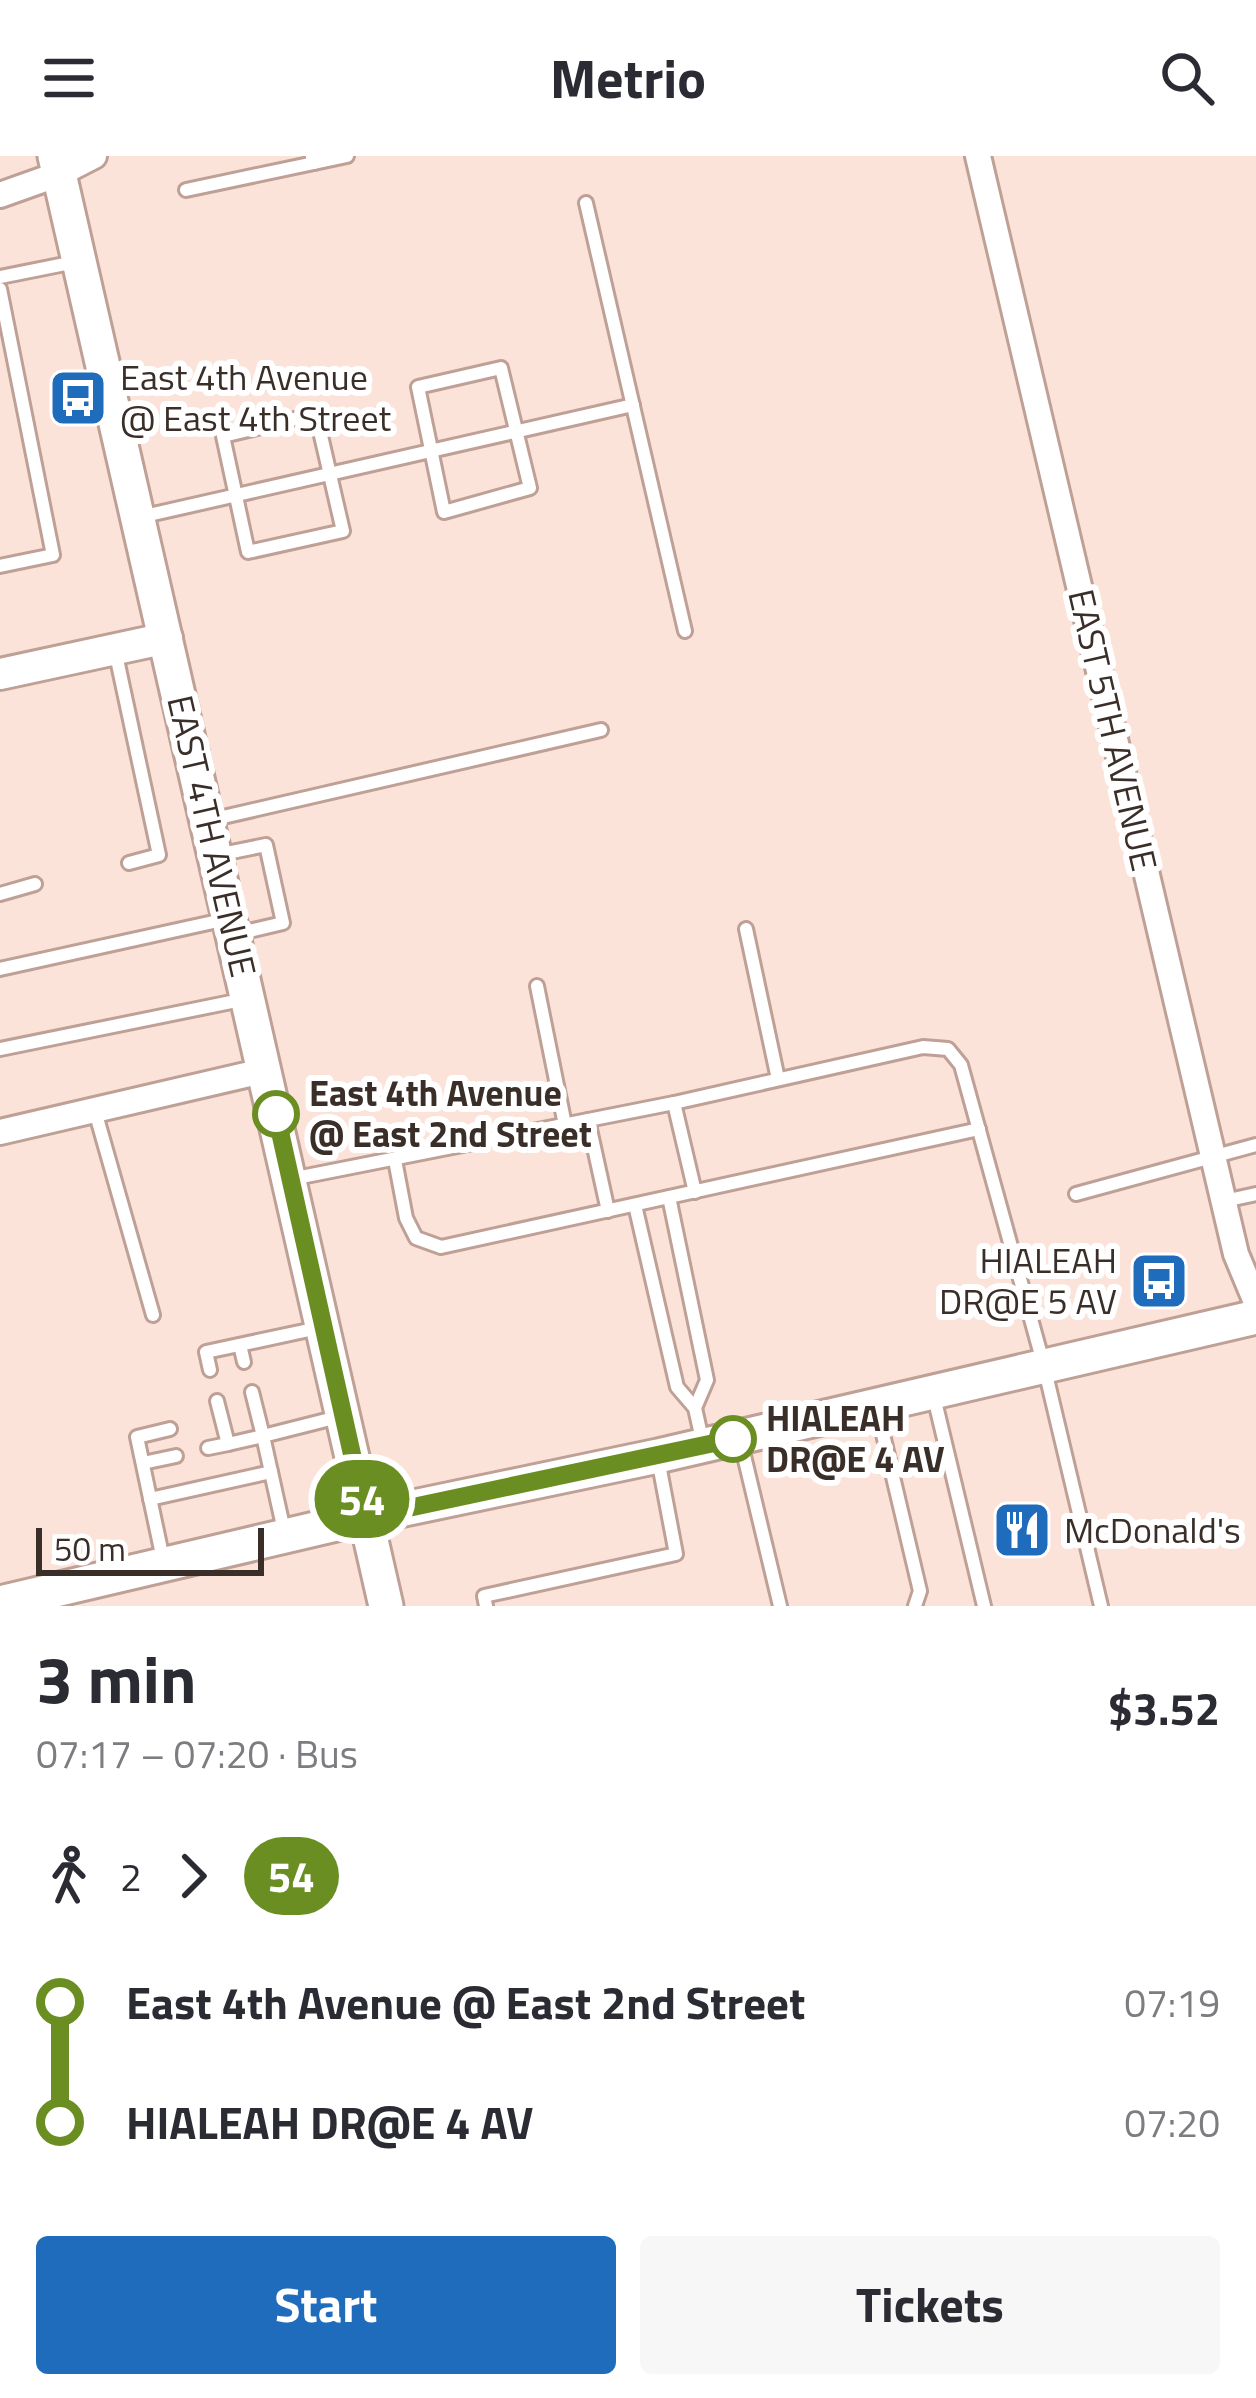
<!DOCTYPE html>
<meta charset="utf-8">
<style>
body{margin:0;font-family:"Titillium Web",sans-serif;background:#f7f7f7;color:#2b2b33;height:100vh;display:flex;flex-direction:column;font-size:45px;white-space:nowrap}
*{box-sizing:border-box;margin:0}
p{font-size:39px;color:#7c7c81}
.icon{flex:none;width:66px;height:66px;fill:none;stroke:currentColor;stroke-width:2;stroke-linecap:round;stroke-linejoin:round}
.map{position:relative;height:1450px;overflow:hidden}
.side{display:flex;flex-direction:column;background:#fff;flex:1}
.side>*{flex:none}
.badge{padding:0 24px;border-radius:39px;font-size:42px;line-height:78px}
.scale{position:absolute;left:36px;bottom:30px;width:228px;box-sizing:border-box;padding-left:12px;border:6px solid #3a2e29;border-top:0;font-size:33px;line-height:42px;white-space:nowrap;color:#3a2e29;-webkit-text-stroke:9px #fff;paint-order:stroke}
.map>.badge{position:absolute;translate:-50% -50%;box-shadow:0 0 0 6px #fff}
.legs{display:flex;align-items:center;gap:18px;height:132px;padding:0 36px;font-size:39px}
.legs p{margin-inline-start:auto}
.head{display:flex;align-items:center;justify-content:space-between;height:204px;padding:0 36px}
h1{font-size:66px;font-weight:700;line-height:90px}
.action{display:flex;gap:24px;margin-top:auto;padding:24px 36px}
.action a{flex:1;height:138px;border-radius:12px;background:#206cbc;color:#fff;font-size:48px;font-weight:700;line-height:138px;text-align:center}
.action a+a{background:#f7f7f7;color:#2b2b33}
ul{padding:0 36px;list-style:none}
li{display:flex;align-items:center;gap:42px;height:120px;font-size:45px}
li i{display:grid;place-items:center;width:18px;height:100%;margin:0 15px;background:currentColor}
li i::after{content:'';width:30px;height:30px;margin:-15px;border:9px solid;border-radius:50%;background:#fff}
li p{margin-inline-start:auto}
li:first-child i{background:linear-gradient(#0000 50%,currentColor 0)}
li:last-child i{background:linear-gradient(currentColor 50%,#0000 0)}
header{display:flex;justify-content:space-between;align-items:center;height:156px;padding:0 36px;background:#fff;font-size:54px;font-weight:700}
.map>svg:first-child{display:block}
</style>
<header><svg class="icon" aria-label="menu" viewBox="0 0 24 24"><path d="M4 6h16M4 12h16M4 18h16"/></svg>Metrio<svg class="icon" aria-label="search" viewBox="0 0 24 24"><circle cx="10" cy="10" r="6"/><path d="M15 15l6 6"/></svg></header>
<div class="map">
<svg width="1256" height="1450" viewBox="0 0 1256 1450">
<rect width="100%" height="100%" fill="#fce3d9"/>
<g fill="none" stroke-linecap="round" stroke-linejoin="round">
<g stroke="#bfa096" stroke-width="18">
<g id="service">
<path d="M312 1 314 7 347 0"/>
<path d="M186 34 314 7"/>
<path d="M586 47 685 475"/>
<path d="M0 121 75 106"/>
<path d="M0 133 53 399 0 410"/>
<path d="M501 212 530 332 444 356 418 231Z"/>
<path d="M316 258 343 375 248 396 223 280Z"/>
<path d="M140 361 633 249"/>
<path d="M115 494 159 699 129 707"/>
<path d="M210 664 601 574"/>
<path d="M217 699 266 689 283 767 236 778"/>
<path d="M0 738 35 728"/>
<path d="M746 773 778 923"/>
<path d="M0 813 227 763"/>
<path d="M537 830 565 969"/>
<path d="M0 893 246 843"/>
<path d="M674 947 695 1036"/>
<path d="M95 955 153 1159"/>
<path d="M588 964 608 1055"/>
<path d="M395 1004 406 1062 416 1082 441 1091 979 973"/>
<path d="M291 1023 674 947 923 891 948 893 961 909 1044 1210 1101 1450"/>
<path d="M1076 1038 1256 989"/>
<path d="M669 1041 707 1224 695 1252"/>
<path d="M1224 1045 1256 1038"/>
<path d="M635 1049 677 1231 695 1252 703 1288"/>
<path d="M240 1189 244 1206"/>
<path d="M210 1214 206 1196 323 1171"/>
<path d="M933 1237 984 1450"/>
<path d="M877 1253 920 1435 915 1450"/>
<path d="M740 1283 780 1450"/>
<path d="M228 1288 263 1280 252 1236"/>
<path d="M208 1292 228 1288 217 1245"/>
<path d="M143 1307 176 1300"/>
<path d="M150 1343 271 1316"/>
<path d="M285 1379 263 1280 342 1260"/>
<path d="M164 1408 137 1281 170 1273"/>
<path d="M486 1450 484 1440 676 1398 658 1303"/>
</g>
</g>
<g stroke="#bfa096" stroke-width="30">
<g id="minor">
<path d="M978 0 1236 1098 1256 1146"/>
<path d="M0 39 59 18 94 0"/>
<path d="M0 976 267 914"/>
</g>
</g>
<g stroke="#bfa096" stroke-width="36">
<path id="tertiary" d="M0 518 167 482"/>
</g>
<g stroke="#bfa096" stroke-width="39">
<g id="secondary">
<path d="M55 0 386 1450"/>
<path d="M0 1447 366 1361 658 1300 1256 1161"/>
</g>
</g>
<use href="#service" stroke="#fff" stroke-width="12"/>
<use href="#minor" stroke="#fff" stroke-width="24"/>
<use href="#tertiary" stroke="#fff" stroke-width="30"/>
<use href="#secondary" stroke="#fff" stroke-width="33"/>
</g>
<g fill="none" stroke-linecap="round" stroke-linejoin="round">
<g stroke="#fff" stroke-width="27">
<path id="line-1" d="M276 958 366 1361 733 1283"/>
</g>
<use href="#line-1" stroke="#6b8e23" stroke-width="18"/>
</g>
<defs>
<g id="bus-square" transform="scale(3)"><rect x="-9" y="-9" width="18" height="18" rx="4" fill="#206cbc" stroke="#fff"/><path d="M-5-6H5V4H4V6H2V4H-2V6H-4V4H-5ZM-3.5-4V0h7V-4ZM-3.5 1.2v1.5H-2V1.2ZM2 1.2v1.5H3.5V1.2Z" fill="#fff"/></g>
<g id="restaurant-square" transform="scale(3)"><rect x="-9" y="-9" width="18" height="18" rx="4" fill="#206cbc" stroke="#fff"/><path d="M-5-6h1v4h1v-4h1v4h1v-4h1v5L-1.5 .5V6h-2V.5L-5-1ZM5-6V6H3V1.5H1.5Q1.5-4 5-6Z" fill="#fff"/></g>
</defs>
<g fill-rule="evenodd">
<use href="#bus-square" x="78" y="242"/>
<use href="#bus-square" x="1159" y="1125"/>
<use href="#restaurant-square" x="1022" y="1374"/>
</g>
<g fill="#fff" stroke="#6b8e23" stroke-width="6">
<circle cx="276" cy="958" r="21"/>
<circle cx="733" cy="1283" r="21"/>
</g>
<g text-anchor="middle" stroke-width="12" stroke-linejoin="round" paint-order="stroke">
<g font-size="36" fill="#3a2e29" stroke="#fff" text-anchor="start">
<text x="120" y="234">East 4th Avenue<tspan x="120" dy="41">@ East 4th Street</tspan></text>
<text x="1117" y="1117" text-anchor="end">HIALEAH<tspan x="1117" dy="41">DR@E 5 AV</tspan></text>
<text x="1064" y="1387">McDonald's</text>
</g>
<g font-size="36" fill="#3a2e29" stroke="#fff">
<text transform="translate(1113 574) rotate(77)" y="13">EAST 5TH AVENUE</text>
<text transform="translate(212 680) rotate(77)" y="13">EAST 4TH AVENUE</text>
</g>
<g font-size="36" font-weight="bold" fill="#3a2e29" stroke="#fff" text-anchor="start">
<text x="309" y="950">East 4th Avenue<tspan x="309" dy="41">@ East 2nd Street</tspan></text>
<text x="766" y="1275">HIALEAH<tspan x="766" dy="41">DR@E 4 AV</tspan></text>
</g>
</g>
</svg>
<div class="scale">50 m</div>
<b class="badge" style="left:362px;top:1343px;background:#6b8e23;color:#fff">54</b>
</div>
<section class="side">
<div class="head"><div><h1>3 min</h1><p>07:17 – 07:20 · Bus</p></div><b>$3.52</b></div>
<div class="legs"><svg class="icon" aria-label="walk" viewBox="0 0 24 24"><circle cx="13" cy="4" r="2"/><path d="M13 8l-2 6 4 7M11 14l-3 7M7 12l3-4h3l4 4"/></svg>2<svg class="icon" aria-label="forward" viewBox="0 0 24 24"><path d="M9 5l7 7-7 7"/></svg><b class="badge" style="background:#6b8e23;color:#fff">54</b></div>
<ul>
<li><i style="color:#6b8e23"></i><b>East 4th Avenue @ East 2nd Street</b><p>07:19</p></li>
<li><i style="color:#6b8e23"></i><b>HIALEAH DR@E 4 AV</b><p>07:20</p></li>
</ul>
<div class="action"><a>Start</a><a>Tickets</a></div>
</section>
